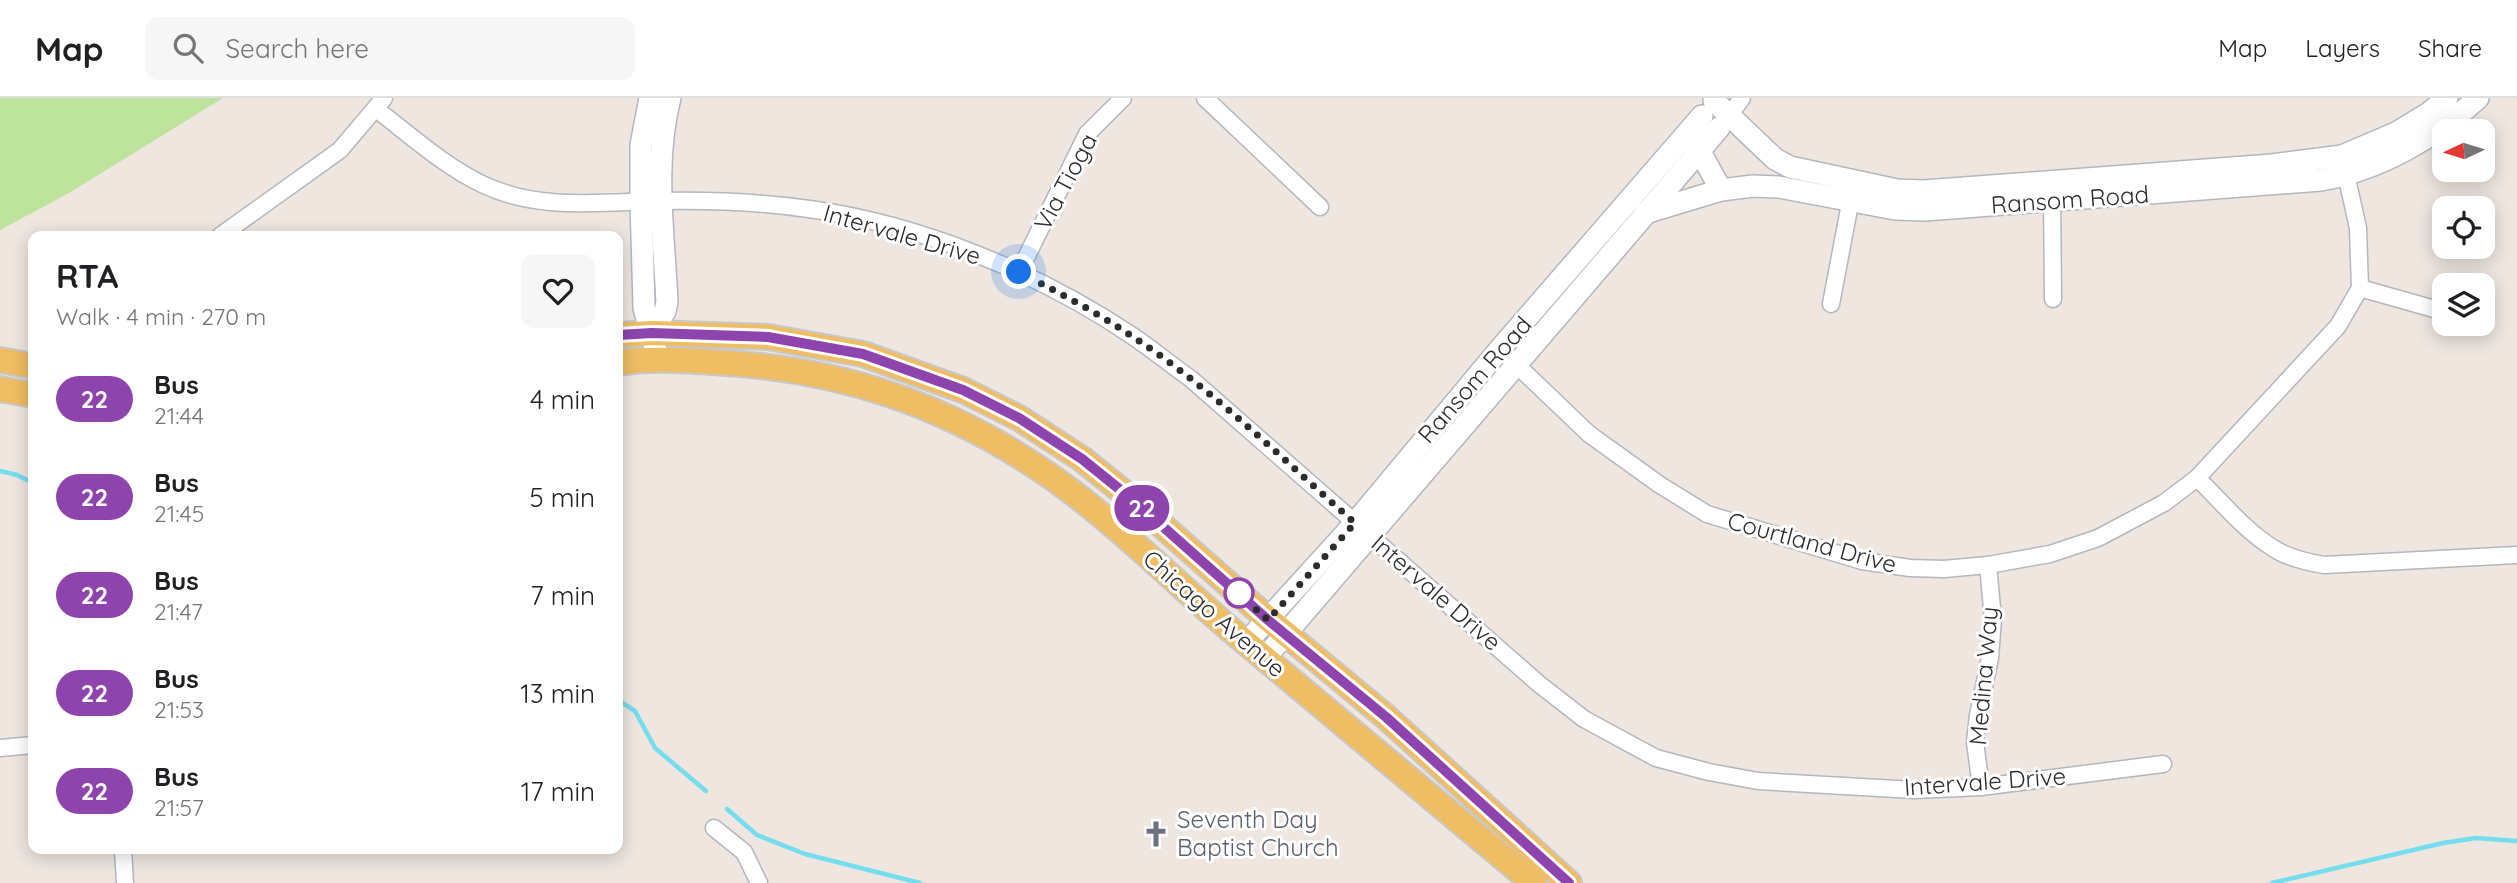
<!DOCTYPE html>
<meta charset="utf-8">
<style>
body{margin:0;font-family:Quicksand,sans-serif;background:#f6f6f6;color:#202124;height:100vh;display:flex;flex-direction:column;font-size:26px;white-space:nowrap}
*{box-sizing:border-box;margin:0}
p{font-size:23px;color:#757577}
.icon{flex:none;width:38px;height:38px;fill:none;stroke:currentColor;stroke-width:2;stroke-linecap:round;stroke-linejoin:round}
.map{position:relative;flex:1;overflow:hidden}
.sheet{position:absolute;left:28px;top:133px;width:595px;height:623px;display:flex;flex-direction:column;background:#fff;border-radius:14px;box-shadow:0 4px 18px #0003}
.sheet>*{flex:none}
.badge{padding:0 14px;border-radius:23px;font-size:24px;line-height:46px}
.needle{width:46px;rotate:266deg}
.controls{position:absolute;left:2432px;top:21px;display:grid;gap:14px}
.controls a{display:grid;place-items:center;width:63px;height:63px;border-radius:14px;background:#fff;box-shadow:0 4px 18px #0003;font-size:35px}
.you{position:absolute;width:35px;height:35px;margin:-18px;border:5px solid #fff;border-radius:50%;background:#1a73e8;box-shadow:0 0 0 10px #1a73e833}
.map>.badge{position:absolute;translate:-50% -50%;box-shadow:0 0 0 4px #fff}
.round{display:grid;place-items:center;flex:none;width:74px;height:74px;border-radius:14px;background:#f6f6f6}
.overview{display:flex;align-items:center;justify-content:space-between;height:119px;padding:0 28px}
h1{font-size:33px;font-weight:700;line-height:52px}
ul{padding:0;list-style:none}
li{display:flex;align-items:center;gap:21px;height:98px;padding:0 28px}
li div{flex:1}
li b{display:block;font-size:26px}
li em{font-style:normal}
li .badge{min-width:77px;font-weight:700;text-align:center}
header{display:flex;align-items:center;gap:42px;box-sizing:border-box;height:98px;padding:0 35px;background:#fff;border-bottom:2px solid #e0e0e0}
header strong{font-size:33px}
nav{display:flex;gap:38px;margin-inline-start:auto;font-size:24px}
.search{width:490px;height:63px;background:#f6f6f6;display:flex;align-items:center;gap:18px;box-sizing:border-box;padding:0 24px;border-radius:14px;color:#757577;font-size:26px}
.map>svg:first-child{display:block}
</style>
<header>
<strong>Map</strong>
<div class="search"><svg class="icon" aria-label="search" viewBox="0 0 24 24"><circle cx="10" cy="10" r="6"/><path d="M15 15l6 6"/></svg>Search here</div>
<nav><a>Map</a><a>Layers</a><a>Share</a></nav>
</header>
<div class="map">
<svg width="2517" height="785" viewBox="0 0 2517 785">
<rect width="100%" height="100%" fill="#eee6df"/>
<path fill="#bee39d" d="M0 0H223L69 95 0 132Z"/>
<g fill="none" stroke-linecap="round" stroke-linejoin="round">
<g stroke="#74ddee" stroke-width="4.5">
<path d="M0 373 17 377 33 385"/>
<path d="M618 602 635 613 655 650 706 693"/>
<path d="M727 711 757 737 805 756 920 785"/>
<path d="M2272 785 2443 745 2476 740 2517 743"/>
</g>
<g stroke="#b2b7c0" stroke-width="19">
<g id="street">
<path d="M1205 0 1320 109"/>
<path d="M376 11C410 37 444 68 484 87 539 113 602 104 661 103 711 102 760 104 809 111 920 126 1039 175 1131 237 1152 251 1171 267 1191 281L1539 586 1584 621 1656 660 1709 674 1758 683 1914 692 1981 689 2163 666"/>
<path d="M1723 26 1742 0"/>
<path d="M2052 91 2053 201"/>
<path d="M220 138 340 52 384 0"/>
<path d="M1019 174 1087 36 1123 0"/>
<path d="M2360 190 2445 214"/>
<path d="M1831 206 1852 95"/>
<path d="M1500 251 1589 336 1660 387 1707 416 1862 463 1910 470 1944 471 1988 467 2050 456 2098 440 2164 405 2197 380 2338 228 2360 190 2358 130 2344 67"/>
<path d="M2197 380C2221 403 2244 432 2273 450 2288 460 2306 464 2324 467L2517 457"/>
<path d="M0 650 33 647"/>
<path d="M1981 689 1975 644 1978 617 1990 560 1993 521 1988 467"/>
<path d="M714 730 744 754 759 785"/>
<path d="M123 751 125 785"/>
</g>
</g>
<g stroke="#b2b7c0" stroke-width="24">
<g id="secondary">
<path d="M650 0 641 47V103L644 210 658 261"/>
<path d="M1714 3 1775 61 1790 69 1897 92 1924 93 2272 67 2342 58 2396 35 2429 15 2447 0"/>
<path d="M1693 41 1721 92"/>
<path d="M1645 115 1721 92 1753 88 1779 89 1895 111 1925 112 2321 82C2379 72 2435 40 2478 0"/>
<path d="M652 235 665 213 667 204C664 137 653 65 670 0"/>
<path d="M1246 545 1355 425 1500 251 1702 18"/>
<path d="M1265 560 1719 30"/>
</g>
</g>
<g stroke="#c8c8c8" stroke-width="28">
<g id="primary">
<path d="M618 237 652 235 768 239 863 256 963 292 1019 320 1082 361 1133 402 1268 521 1386 619 1569 785"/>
<path d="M0 262 33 268"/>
<path d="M618 265C649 260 679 262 711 264 839 270 947 306 1053 380 1121 428 1180 490 1244 543 1341 624 1437 705 1534 785"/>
<path d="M0 291 33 297"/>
</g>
</g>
<use href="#street" stroke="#fff" stroke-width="16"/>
<use href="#secondary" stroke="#fff" stroke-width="21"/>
<use href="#primary" stroke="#efbd63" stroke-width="24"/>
</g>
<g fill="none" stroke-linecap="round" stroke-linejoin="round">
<g stroke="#fff" stroke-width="16">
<path id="line" d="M618 237 652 235 768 239 863 256 963 292 1019 320 1082 361 1133 402 1268 522 1386 619 1569 785"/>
</g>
<use href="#line" stroke="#8e44ad" stroke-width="10"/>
<path stroke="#2c2c2c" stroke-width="7" stroke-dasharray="0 12.6" d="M1019 174C1057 194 1095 213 1130 237 1212 290 1282 361 1355 425L1268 522 1237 494 1239 495"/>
</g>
<defs>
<g id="church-bare" transform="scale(2.1)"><path d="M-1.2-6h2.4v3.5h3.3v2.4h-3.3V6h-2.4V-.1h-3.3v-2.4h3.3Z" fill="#6b7280" stroke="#fff" stroke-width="2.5" paint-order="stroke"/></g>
</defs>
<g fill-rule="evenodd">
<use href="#church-bare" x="1156" y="736"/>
</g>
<circle fill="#fff" stroke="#8e44ad" stroke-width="3.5" cx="1239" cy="495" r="14"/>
<g text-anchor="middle" stroke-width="6" stroke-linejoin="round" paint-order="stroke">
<g font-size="24" fill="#2c2c2c" stroke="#fff">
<text transform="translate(1066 84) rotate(-62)" y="8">Via Tioga</text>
<text transform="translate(2070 102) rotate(-4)" y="8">Ransom Road</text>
<text transform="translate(902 137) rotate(16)" y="8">Intervale Drive</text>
<text transform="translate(1475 282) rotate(-49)" y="8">Ransom Road</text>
<text transform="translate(1812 445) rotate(15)" y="8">Courtland Drive</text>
<text transform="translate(1436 495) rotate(41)" y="8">Intervale Drive</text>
<text transform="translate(1214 516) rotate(41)" y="8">Chicago Avenue</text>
<text transform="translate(1984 578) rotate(-85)" y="8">Medina Way</text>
<text transform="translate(1985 684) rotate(-4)" y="8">Intervale Drive</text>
</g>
<g font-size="24" fill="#5b616d" stroke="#fff" text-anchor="start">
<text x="1177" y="730">Seventh Day<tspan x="1177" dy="28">Baptist Church</tspan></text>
</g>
</g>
</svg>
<div class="controls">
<a><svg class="needle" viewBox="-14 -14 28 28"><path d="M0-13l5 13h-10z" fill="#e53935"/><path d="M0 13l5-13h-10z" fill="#757577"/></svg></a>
<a><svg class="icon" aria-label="locate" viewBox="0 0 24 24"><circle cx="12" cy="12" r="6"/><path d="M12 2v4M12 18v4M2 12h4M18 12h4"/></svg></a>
<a><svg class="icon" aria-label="layers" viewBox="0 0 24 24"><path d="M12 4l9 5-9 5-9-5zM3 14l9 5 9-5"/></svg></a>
</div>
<div class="you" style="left:1019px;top:174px"></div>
<b class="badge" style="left:1142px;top:410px;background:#8e44ad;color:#fff">22</b>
<section class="sheet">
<div class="overview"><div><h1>RTA</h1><p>Walk · 4 min · 270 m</p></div><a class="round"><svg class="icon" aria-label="heart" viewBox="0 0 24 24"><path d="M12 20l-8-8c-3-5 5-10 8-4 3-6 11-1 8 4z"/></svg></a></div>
<ul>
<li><span class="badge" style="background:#8e44ad;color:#fff">22</span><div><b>Bus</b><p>21:44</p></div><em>4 min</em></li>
<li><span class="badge" style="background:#8e44ad;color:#fff">22</span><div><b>Bus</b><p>21:45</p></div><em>5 min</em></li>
<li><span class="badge" style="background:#8e44ad;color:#fff">22</span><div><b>Bus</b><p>21:47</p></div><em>7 min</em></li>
<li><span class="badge" style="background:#8e44ad;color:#fff">22</span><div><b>Bus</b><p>21:53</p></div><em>13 min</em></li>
<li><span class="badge" style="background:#8e44ad;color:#fff">22</span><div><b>Bus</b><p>21:57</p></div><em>17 min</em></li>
</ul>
</section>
</div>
